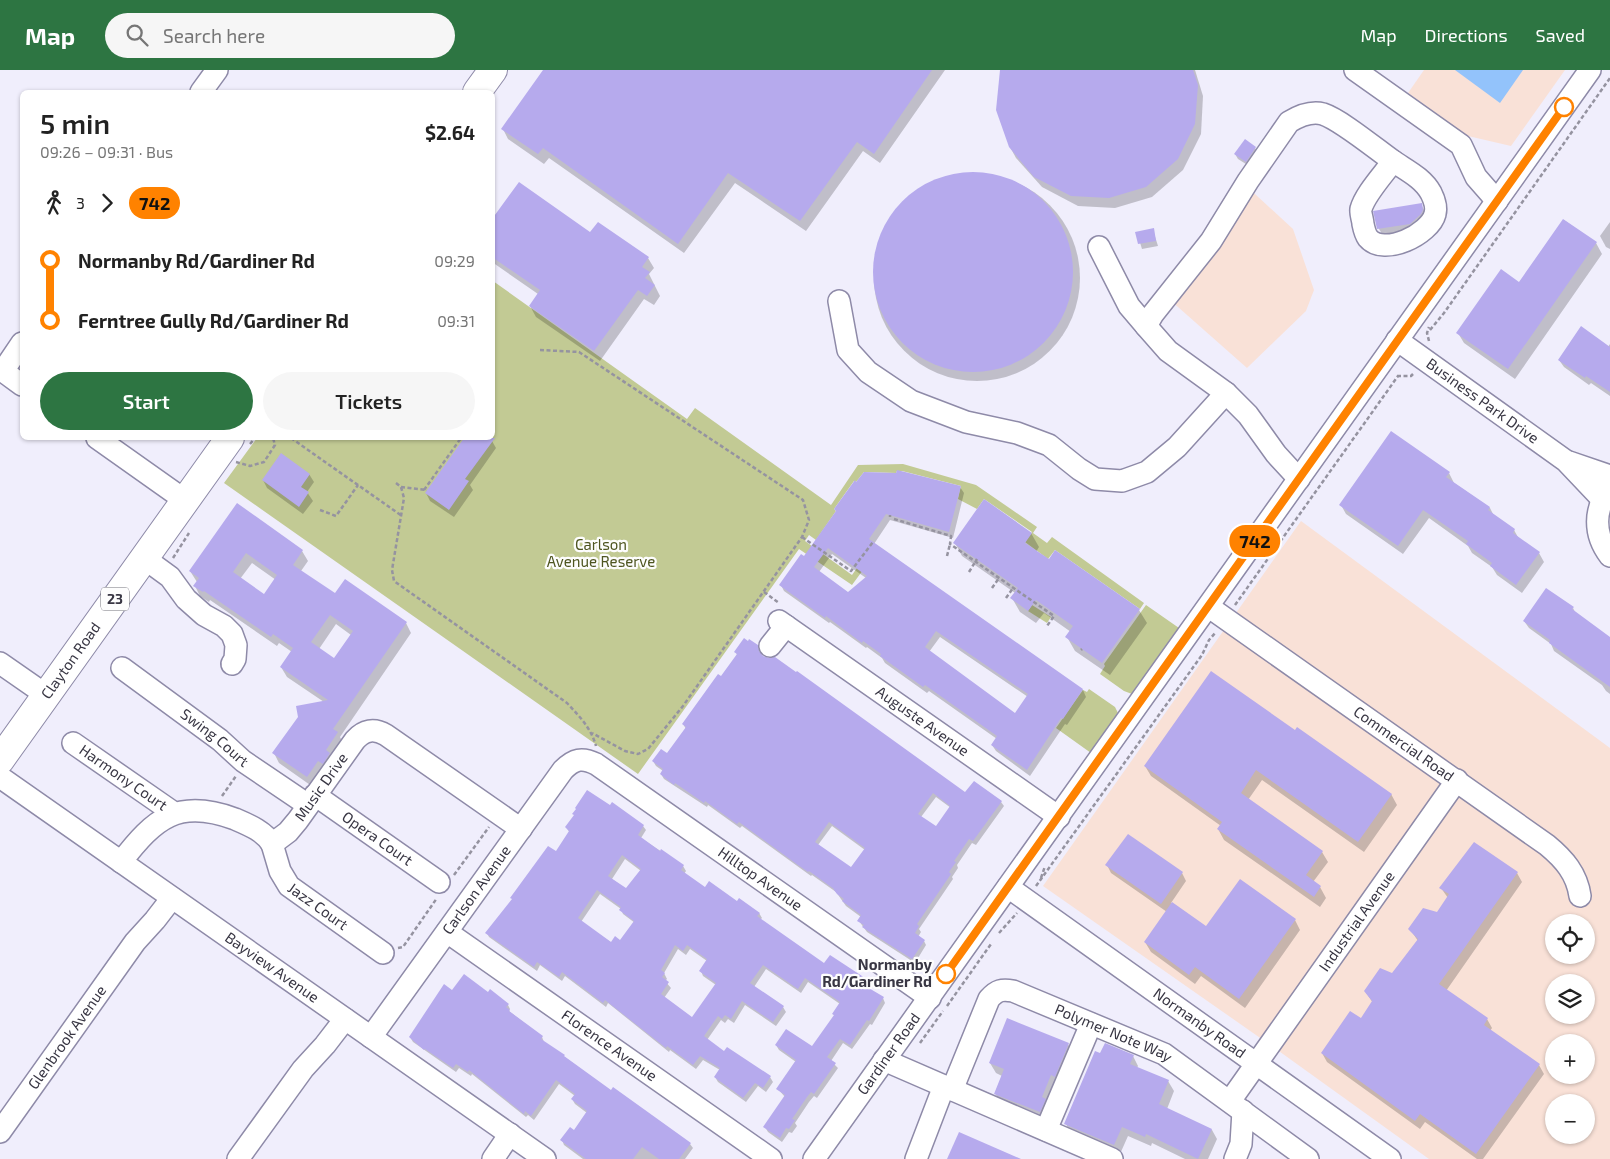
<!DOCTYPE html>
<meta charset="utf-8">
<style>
body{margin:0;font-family:"Exo 2",sans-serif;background:#f6f6f6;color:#222;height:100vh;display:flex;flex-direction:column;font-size:19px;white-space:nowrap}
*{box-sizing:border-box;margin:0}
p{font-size:16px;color:#767676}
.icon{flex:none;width:28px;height:28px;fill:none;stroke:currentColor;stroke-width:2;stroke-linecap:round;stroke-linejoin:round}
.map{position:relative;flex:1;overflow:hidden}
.panel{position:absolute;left:20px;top:20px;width:475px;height:350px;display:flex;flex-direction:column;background:#fff;border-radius:8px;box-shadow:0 1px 4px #0004}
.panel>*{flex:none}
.badge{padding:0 10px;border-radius:16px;font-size:18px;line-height:32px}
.controls{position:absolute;left:1545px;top:844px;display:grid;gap:10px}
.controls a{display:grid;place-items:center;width:50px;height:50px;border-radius:50%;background:#fff;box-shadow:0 1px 4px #0004;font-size:25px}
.map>.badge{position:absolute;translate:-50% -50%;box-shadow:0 0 0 2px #fff}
.legs{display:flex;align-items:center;gap:8px;height:55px;padding:0 20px;font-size:16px}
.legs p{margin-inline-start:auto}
.summary{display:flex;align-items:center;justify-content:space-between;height:85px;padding:0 20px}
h1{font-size:28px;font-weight:600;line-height:38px}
.cta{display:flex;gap:10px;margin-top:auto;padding:10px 20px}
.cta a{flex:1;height:58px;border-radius:30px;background:#2d7542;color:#fff;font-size:20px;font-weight:600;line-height:58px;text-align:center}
.cta a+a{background:#f6f6f6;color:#222}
ul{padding:0 20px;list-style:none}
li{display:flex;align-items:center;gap:18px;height:60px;font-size:19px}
li i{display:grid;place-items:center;width:8px;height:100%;margin:0 6px;background:currentColor}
li i::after{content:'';width:12px;height:12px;margin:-6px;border:4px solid;border-radius:50%;background:#fff}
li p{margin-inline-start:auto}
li:first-child i{background:linear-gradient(#0000 50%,currentColor 0)}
li:last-child i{background:linear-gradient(currentColor 50%,#0000 0)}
header{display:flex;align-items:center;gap:30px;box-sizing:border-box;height:70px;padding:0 25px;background:#2d7542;color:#fff}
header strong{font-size:24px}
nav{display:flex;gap:28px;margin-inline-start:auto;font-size:18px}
.search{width:350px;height:45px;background:#f6f6f6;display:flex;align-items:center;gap:12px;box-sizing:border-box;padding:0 18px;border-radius:28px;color:#767676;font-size:19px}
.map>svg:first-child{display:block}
</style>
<header>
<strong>Map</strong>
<div class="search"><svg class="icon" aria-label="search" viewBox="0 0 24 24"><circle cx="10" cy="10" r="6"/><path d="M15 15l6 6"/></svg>Search here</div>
<nav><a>Map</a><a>Directions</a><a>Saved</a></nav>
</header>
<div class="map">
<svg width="1610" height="1089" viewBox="0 0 1610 1089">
<rect width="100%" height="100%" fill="#f0eefc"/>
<g fill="#f9e1d7" fill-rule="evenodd">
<path d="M1424 0H1565L1511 76 1468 66 1408 23Z"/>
<path d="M1242 112 1293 159 1314 220 1306 241 1247 298 1161 222Z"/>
<path d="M1301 451 1610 678V1089H1429L1276 979 1043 816ZM1554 852H1586V885H1554ZM1554 912H1586V945H1554ZM1554 972H1586V1005H1554ZM1554 1032H1586V1065H1554Z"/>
</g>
<g fill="#c2ca94">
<path d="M493 211 687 349 695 338 831 435 858 395 903 394 976 415 1037 457 1033 463 1047 473 1052 467 1144 533 1140 539 1055 480 1048 489 1025 472 1032 462 984 429 977 439 958 429 961 416 902 401H897L896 403 864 402 856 412 854 411 834 439 836 441 816 470 809 465 805 471 852 505 869 481 874 485 852 515 799 479 638 704 224 413 257 368H492Z"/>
<path d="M1032 535 1051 547 1047 553 1028 541Z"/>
<path d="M1146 535 1179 558 1132 624 1124 621 1100 604 1105 596 1104 594Z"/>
<path d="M1089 619 1115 637 1118 643 1091 683 1056 658 1083 620 1087 622Z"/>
</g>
<path fill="#93c3fb" d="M1455 0H1523L1500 33Z"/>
<g fill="#0003" fill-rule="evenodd">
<path d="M544 0H945L880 93 863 81 806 161 735 113 684 183 549 88 544 94 508 69 503 59Z"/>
<path d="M1001 0H1195L1203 26 1201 64 1183 100 1152 127 1115 138 1078 136 1042 117 1016 88 1010 77Z"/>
<path d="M1245 71 1255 78 1258 83 1249 96 1238 89 1235 84Z"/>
<circle cx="977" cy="208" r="103"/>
<path d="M1421 134 1425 142 1414 162 1384 167 1379 159 1375 142Z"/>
<path d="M1564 150 1596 173 1602 184 1515 309 1464 273 1458 263 1519 213Z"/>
<path d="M492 151 591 164 648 188 654 198 649 204 660 226 654 235 644 229 600 291 536 247 530 236 538 224 492 192Z"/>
<path d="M1610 152V179L1606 177 1600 166Z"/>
<path d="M1153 160 1158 176 1142 179 1137 163Z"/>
<path d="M1610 274V326L1591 313 1589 315 1564 297 1559 290 1608 277Z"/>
<path d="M466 368H488L492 371 496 378 470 415 473 420 454 447 430 431 426 423Z"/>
<path d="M1449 403 1454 413 1490 438 1494 446 1514 460 1519 469 1539 483 1544 492 1522 523 1497 505 1492 497 1472 483 1468 476 1429 448 1403 484 1346 444 1341 435Z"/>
<path d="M309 404 314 412 307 422 313 431 303 444 267 418 263 410Z"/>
<path d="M960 417 964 423 953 468 890 450 874 474 1083 620 1086 627 1067 655 1065 654 1030 706 996 681 992 675 997 669 929 621 927 623 885 593 882 588 867 577 866 578 830 552 829 553 784 521 781 515 804 488 837 442ZM832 484 866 508 848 524 819 502ZM940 567 1028 627 1015 645 929 582Z"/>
<path d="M237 435 302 481 308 491 301 501 335 525 406 553 411 563 340 667 343 673 313 717 279 693 274 683 324 632 287 607 281 597 292 582 279 573 277 576 210 530 209 532 200 526 195 516 197 512 190 501ZM252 493 276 510 264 526 240 509ZM336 554 351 565 334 590 319 579Z"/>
<path d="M1031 463 1039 477 1036 482 1139 540 1147 553 1110 605 1075 581 1067 567 1071 562 1044 543 1036 553 1020 542 1012 528 1015 523 962 486 955 473Z"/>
<path d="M1573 538 1576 544 1610 569V624L1606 621 1602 615 1554 581 1551 574 1529 558 1524 551Z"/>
<path d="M757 576 760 585 966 724 1001 732 1004 736 976 775 972 773 957 795 958 798 952 807 953 809 919 859 921 862 918 867 924 871 926 875 915 893 867 862 859 851 861 847 846 836 836 822 812 805 811 806 742 756 740 758 708 735 707 737 664 709 661 704 663 701 656 696 653 691 667 685 686 659 683 654 722 608 737 585 736 582ZM936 727 951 738 937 758 921 747ZM832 756 865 780 851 799 818 775Z"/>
<path d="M1295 662 1391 724 1397 735 1364 782 1262 710 1248 730 1322 782 1328 792 1313 812 1320 817 1326 828 1320 837 1224 770 1218 759 1221 756 1151 706 1145 696Z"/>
<path d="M643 756 646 760 641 768 683 796 686 801 684 804 705 819 759 843 762 848 760 850 825 895 868 914 871 919 870 921 883 928 885 933 872 955 870 954 852 979 843 973 831 991 838 998 817 1028 814 1026 809 1032 795 1053 797 1056 792 1063 789 1062 782 1072 768 1062 765 1057 785 1027 778 1019 796 992 779 980 776 975 812 978 835 946 833 944 840 934 808 912 801 923 766 899 754 917 783 937 786 942 776 956 745 935 734 953 728 949 725 953 721 950 707 970 725 983 728 979 770 1007 773 1012 766 1022 758 1016 746 1032 718 1012 715 1007 720 1000 703 990 696 999 670 980 669 982 608 933 606 937 565 906 562 911 540 895 537 901 489 867 487 863 556 783 570 763 566 757ZM625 789 641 801 627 820 612 809ZM600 824 621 839 623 844 635 853 621 871 612 873 581 852ZM678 879 686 885 690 879 707 891 701 901 703 906 716 915 693 949 664 928 671 918 665 911 667 909 664 903Z"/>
<path d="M1107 795 1182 803 1186 811 1171 833 1206 858 1295 850 1300 860 1245 938 1201 906 1195 914 1151 882 1145 872 1167 842 1111 803Z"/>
<path d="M1517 803 1522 812 1446 921 1487 949 1492 958 1490 961 1539 995 1544 1004 1483 1089H1477L1425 1052 1420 1059 1327 992 1322 983 1362 950 1373 933 1365 921 1393 904 1418 871 1410 859 1437 843 1448 828 1441 818Z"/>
<path d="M453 922 488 923 508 935 510 939 509 941 542 967 544 972 611 1021 690 1074 693 1078 685 1089H583L564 1075 562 1070 574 1061 587 1043 575 1034 572 1029 575 1026 559 1014 534 1050 528 1045 526 1047 472 1004 471 1006 459 998 456 1002 413 972 410 967Z"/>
<path d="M1068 974 1074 985 1046 1052 1001 1034 995 1023 1002 1006 996 1003 990 993Z"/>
<path d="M1133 986 1138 996 1137 998 1168 1011 1174 1021 1167 1039 1212 1060 1217 1069 1208 1089H1185L1152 1073 1151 1076 1128 1066 1120 1084 1071 1064 1066 1054Z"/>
</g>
<g fill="#b6aaed" fill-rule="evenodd">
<path d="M543 0H932L874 84 857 72 800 151 728 103 678 174 543 78 538 84 501 59Z"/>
<path d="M1000 0H1193L1198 15 1195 54 1178 89 1146 117 1109 128 1071 126 1034 107 1009 77 996 40Z"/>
<path d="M1245 69 1256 77 1246 92 1234 84Z"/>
<circle cx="973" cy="202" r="100"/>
<path d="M519 112 590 162 598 152 649 187 642 197 650 202 645 208 655 215 647 226 638 220 594 281 529 236 540 220 492 187V149Z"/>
<path d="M1422 133 1423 140 1421 144 1410 154 1377 159 1373 141Z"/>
<path d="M1563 149 1597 172 1508 299 1456 263 1501 199 1519 212Z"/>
<path d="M1154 158 1156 171 1138 174 1135 162Z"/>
<path d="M1581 256 1610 277V322L1586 306 1585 308 1558 290Z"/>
<path d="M1391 361 1450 402 1446 407 1490 437 1488 440 1515 459 1513 463 1540 482 1516 515 1490 496 1492 493 1466 474 1468 471 1423 440 1398 476 1339 435Z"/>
<path d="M464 368H495L465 409 469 411 449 440 425 423Z"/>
<path d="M281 383 310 404 301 417 309 422 299 437 262 410Z"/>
<path d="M897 400 961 416 949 462 886 444 869 469 1083 619 1063 649 1061 648 1027 700 991 675 997 666 925 615 923 617 880 586 881 584 863 571 862 573 826 546 825 548 779 515 801 484 804 486 836 441 834 439 855 410 856 412 864 402 896 403ZM828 478 867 506 848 522 814 497ZM936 561 1028 624 1015 643 925 577Z"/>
<path d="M984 429 1032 463 1025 473 1049 489 1055 480 1140 539 1102 593 1065 567 1073 556 1036 530 1028 541 1010 528 1018 518 953 473Z"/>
<path d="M237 433 303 480 293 495 335 523 345 509 407 552 333 659 338 662 326 680 330 683 323 694 318 691 307 707 272 683 298 647 296 636 328 630 280 597 293 578 273 564 271 567 204 521 203 522 193 516 199 508 189 501ZM246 483 277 505 264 524 233 502ZM330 545 353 561 334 588 311 572Z"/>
<path d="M1546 518 1574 537 1572 539 1610 567V617L1549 573 1550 570 1523 551Z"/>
<path d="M744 568 748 571 749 569 758 575 759 581 763 586 769 588 775 587 796 602 797 601 965 722 974 711 1002 731 973 771 969 769 954 791 956 792 949 802 951 804 917 854 919 856 915 863 925 870 912 889 862 857 864 855 857 851 861 845 842 831 844 829 837 824 834 820V819L809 801 808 802 798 795 739 752 737 754 705 731 704 733 675 713 674 715 660 704 663 699 652 691 661 679 667 683 686 657 682 654 718 604 721 606 737 584 734 582ZM933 723 950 736 936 756 918 744ZM829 752 865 778 851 797 815 772Z"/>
<path d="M1211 601 1295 660 1297 657 1392 724 1358 772 1256 700 1241 723 1323 781 1306 805 1321 816 1314 827 1217 759 1222 752 1144 696Z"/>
<path d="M587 720 610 735 612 732 644 755 638 765 660 781 661 779 684 795 681 800 705 817 709 811 737 831 739 828 760 843 757 846 824 893 830 885 862 906 869 913 867 917 884 927 869 951 867 950 850 975 840 969 827 987 836 993 814 1024 811 1022 807 1027 792 1049 795 1050 789 1059 786 1058 780 1068 763 1057 785 1025 776 1019 796 990 775 975 786 959 812 976 834 945 832 944 840 932 805 908 798 919 763 895 750 913 784 936 773 952 742 931 731 949 725 945 722 949 718 946 704 966 724 981 727 977 771 1006 763 1018 755 1013 743 1028 714 1007 720 998 700 986 693 995 667 976 666 978 605 930 603 933 562 902 559 907 537 892 534 897 485 863 512 829 510 828 548 776 556 781 569 761 565 757 574 745 572 744 576 739 575 738ZM622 785 641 799 626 818 608 806ZM597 820 621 837 619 840 634 851 620 870 615 866 611 872 578 848ZM675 875 683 881 687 875 707 889 699 901 716 913 692 947 661 924 669 912 662 907 665 903 661 900Z"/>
<path d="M1128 764 1183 802 1161 834 1105 795Z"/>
<path d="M1474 772 1518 802 1439 914 1488 948 1484 955 1540 994 1476 1084 1420 1044 1415 1051 1321 983 1350 941 1361 948 1372 931 1364 921 1380 898 1392 903 1418 869 1408 859 1423 838 1437 842 1449 824 1439 818Z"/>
<path d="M1240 809 1296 849 1239 929 1195 897 1189 905 1144 872 1172 832 1206 856Z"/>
<path d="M464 904 488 922 490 919 509 934 506 937 510 940 509 941 543 966 541 969 565 985 564 986 611 1020 613 1017 691 1073 679 1089H659L642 1077 633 1089H586L560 1070 570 1057 574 1060 587 1041 571 1029 575 1024 556 1010 531 1046 525 1041 524 1044 469 1000 468 1002 456 994 453 998 425 979 424 980 409 967 444 914 452 920Z"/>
<path d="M1007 948 1069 973 1055 1007 1051 1005 1042 1027 1046 1029 1040 1042 994 1024 1004 999 989 993Z"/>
<path d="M1105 973 1134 985 1130 994 1169 1010 1159 1034 1212 1059 1198 1089 1146 1064 1145 1067 1122 1057 1114 1075 1064 1054 1095 981 1100 983Z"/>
<path d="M959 1062 1021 1089H947Z"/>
</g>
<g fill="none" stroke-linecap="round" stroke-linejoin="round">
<g stroke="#8e8aa8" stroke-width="24">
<g id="minor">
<path d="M1355 0 1461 75 1476 107 1497 131"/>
<path d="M201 22 217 0"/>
<path d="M1393 91C1406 100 1423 108 1431 123 1434 129 1437 137 1435 144 1430 164 1384 187 1368 168 1365 164 1364 159 1363 154 1363 150 1360 143 1361 139 1365 124 1384 104 1393 91Z"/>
<path d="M1099 177 1129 236 1146 256"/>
<path d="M839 231 848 280 868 302 911 331 966 352 1017 363 1049 375 1079 399 1095 409 1122 411 1147 402 1177 377 1226 323"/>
<path id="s1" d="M1397 270 1566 391 1602 429"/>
<path d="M0 299 22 315"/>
<path d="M3 301 22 273"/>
<path d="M97 368 186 431"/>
<path d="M1569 392 1610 406"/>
<path d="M1299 409 1276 384 1248 345 1226 323 1168 281 1146 256 1153 244 1211 171 1248 111 1289 52C1299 46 1312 41 1323 44 1341 50 1376 79 1393 91"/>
<path d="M1610 417C1594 439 1593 464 1610 486"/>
<path d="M144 488 170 507 186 529 204 545 224 556 232 564 236 575 235 589 232 594"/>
<path id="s2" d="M1209 537 1547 775C1564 789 1577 804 1580 826"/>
<path id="s3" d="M779 551 1059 747"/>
<path d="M770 576 786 556"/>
<path d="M0 593 46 625"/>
<path id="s4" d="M122 598 220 670 243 691 308 735"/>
<path id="s5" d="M73 673 174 743"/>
<path id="s6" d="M0 707 545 1089"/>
<path id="s7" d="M315 725 439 812"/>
<path id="s8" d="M272 774 280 801 289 816 383 883"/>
<path id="s9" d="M121 792C155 748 178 728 235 749 249 755 264 761 272 774L288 762 298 750 355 670C364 660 374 658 386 665L521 759"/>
<path id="s10" d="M1008 817 1390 1089"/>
<path id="s11" d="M447 862 771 1089"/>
<path id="s12" d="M371 967 563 700C574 689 582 687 596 694L930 928"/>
<path d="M884 990 1112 1089"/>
<path id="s13" d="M952 1020 989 929C997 920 1002 919 1013 921L1164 984 1308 1089"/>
<path id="s14" d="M1230 1031 1457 710"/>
<path d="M1046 1060 1091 954"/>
<path id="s15" d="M0 1062 135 872 155 850 172 828"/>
<path d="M238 1089 303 999 325 975 345 949"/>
<path d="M493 1089 510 1064"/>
<path id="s16" d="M814 1089 1590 0"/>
<path d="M916 1089 944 1016"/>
<path d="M1235 1089 1241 1074 1243 1041"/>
</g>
</g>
<g stroke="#8e8aa8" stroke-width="30">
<g id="major">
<path d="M477 22 493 0"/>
<path id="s17" d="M0 690 230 368"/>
</g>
</g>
<g stroke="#9593a0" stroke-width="2.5" stroke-dasharray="4 2.5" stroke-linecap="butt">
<path d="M1430 260 1444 243 1610 8"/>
<path d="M1429 271 1427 263 1429 257"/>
<path d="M540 280 579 282 803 430 809 450 802 467 683 636 648 679 638 684 625 681 592 663"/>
<path d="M1397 306H1411L1413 304"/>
<path d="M291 368 402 446"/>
<path d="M250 374 255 368"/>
<path d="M236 392 250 396 264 392 275 375 273 368"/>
<path d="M396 413 401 417 404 428 392 500 394 511 567 633C580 647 591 658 596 676"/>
<path d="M401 417 427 420"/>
<path d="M424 420 461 368"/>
<path d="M320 440 336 446 358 415"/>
<path d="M890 445V447"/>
<path d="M894 449 951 466 950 474 1054 546 1047 556"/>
<path d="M802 467 851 501 873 472"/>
<path d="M947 486 950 474"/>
<path d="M173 488 189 463"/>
<path d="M969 502 977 489"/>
<path d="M992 518 999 508"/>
<path d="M764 522 779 533"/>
<path d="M1006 528 1013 518"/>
<path d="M1235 535 1398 306"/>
<path d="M1081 580 1082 579"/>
<path d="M222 726 236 706"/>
<path d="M454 805 489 757"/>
<path d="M1041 808 1045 796"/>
<path d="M1036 816 1202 585 1209 570 1216 562"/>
<path d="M999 863 1017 843"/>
<path d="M398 878 403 877 437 828"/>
<path d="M947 936 991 874"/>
<path d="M920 973 943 941"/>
</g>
<use href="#minor" stroke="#fff" stroke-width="21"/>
<use href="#major" stroke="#fff" stroke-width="28"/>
</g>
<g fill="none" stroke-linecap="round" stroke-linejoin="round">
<g stroke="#fff" stroke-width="11">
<path id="line-1" d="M946 904 1564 37"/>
</g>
<use href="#line-1" stroke="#ff8200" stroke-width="8"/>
</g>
<g fill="#fff" stroke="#ff8200" stroke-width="2.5">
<circle cx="1564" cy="37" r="9"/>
<circle cx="946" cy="904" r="9"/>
</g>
<g text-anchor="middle" stroke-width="4.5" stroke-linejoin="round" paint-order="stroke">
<rect fill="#fdfdfd" stroke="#73727b" stroke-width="1" x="101" y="517.5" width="28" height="23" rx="4"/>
<g font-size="14" font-weight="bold" fill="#383643">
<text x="115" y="534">23</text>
</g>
<g font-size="15" fill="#383643" stroke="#fdfdfd">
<text dy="5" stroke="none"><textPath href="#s1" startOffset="105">Business Park Drive</textPath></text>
<text dy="5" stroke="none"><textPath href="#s17" startOffset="122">Clayton Road</textPath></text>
<text dy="5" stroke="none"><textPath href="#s3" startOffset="175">Auguste Avenue</textPath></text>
<text dy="5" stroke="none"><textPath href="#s4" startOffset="116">Swing Court</textPath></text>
<text dy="5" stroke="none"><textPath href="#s2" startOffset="238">Commercial Road</textPath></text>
<text dy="5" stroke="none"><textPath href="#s5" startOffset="61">Harmony Court</textPath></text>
<text dy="5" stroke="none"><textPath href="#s9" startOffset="256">Music Drive</textPath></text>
<text dy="5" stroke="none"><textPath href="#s7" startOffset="76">Opera Court</textPath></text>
<text dy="5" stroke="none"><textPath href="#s12" startOffset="566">Hilltop Avenue</textPath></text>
<text dy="5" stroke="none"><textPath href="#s12" startOffset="181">Carlson Avenue</textPath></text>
<text dy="5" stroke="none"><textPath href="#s8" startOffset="81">Jazz Court</textPath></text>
<text dy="5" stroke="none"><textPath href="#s14" startOffset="220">Industrial Avenue</textPath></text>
<text dy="5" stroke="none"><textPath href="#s6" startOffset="332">Bayview Avenue</textPath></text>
<text dy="5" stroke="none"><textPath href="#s10" startOffset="235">Normanby Road</textPath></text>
<text dy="5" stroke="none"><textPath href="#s13" startOffset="234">Polymer Note Way</textPath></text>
<text dy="5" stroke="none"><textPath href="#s15" startOffset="116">Glenbrook Avenue</textPath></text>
<text dy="5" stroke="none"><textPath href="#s11" startOffset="198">Florence Avenue</textPath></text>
<text dy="5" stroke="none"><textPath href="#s16" startOffset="129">Gardiner Road</textPath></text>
</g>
<g font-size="15" fill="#4e5520" stroke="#fdfdfd">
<text x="601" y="480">Carlson<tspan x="601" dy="17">Avenue Reserve</tspan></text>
</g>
<g font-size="15" font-weight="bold" fill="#383643" stroke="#fdfdfd" text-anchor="end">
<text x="932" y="900">Normanby<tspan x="932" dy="17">Rd/Gardiner Rd</tspan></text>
</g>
</g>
</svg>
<div class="controls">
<a><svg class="icon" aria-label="locate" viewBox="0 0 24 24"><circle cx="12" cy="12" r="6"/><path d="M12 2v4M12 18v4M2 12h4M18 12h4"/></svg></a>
<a><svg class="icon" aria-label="layers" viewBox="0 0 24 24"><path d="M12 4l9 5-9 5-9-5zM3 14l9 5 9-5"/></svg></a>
<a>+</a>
<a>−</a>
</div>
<b class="badge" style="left:1255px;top:471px;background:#ff8200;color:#111">742</b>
<section class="panel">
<div class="summary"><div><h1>5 min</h1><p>09:26 – 09:31 · Bus</p></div><b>$2.64</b></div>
<div class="legs"><svg class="icon" aria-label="walk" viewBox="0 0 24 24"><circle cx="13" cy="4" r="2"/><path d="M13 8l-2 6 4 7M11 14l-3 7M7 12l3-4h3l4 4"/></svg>3<svg class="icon" aria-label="forward" viewBox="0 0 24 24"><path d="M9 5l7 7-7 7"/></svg><b class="badge" style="background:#ff8200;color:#111">742</b></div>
<ul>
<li><i style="color:#ff8200"></i><b>Normanby Rd/Gardiner Rd</b><p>09:29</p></li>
<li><i style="color:#ff8200"></i><b>Ferntree Gully Rd/Gardiner Rd</b><p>09:31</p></li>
</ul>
<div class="cta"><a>Start</a><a>Tickets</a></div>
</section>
</div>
